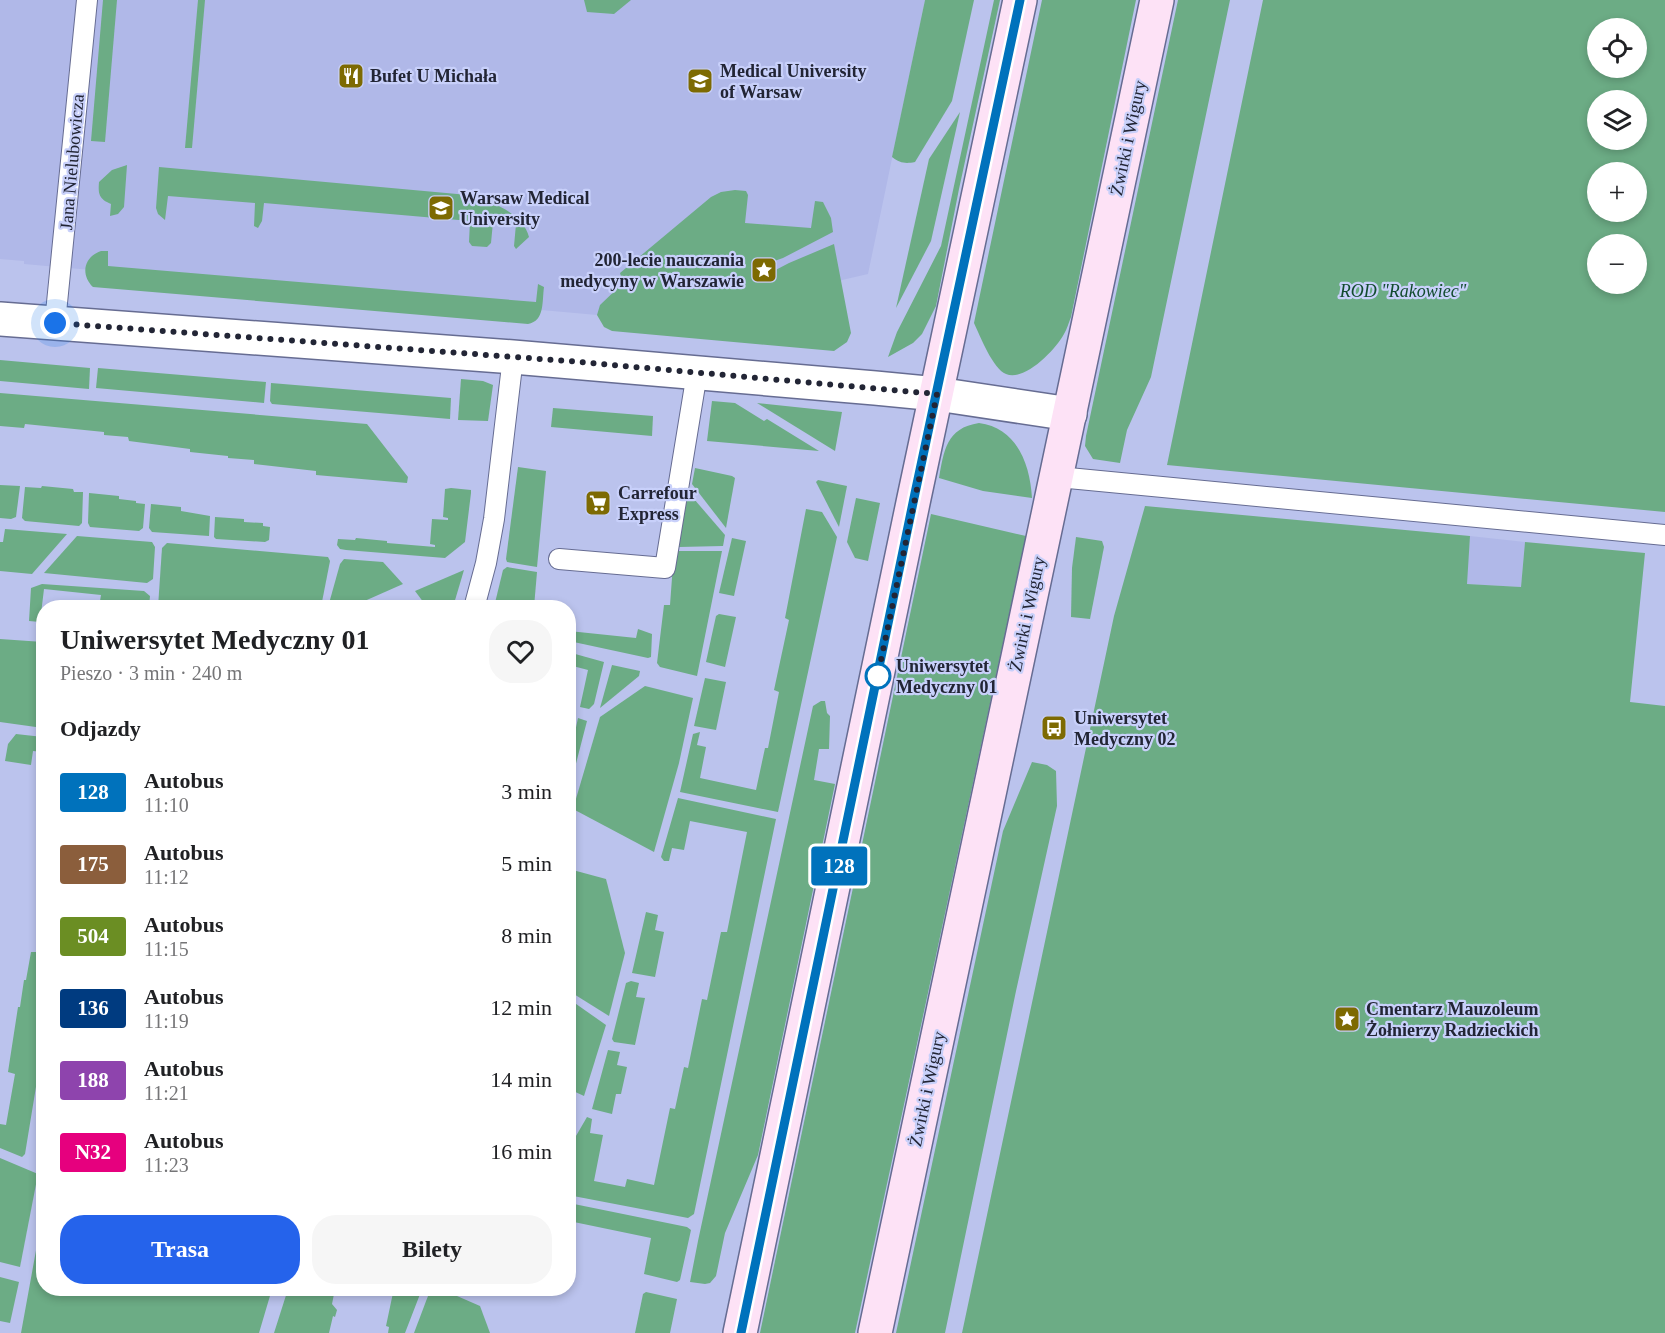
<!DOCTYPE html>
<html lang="pl">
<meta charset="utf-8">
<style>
body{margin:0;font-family:"Times New Roman",serif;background:#f6f6f6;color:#202124;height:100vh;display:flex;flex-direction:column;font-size:22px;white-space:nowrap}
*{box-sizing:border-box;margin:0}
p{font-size:20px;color:#757577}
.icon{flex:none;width:33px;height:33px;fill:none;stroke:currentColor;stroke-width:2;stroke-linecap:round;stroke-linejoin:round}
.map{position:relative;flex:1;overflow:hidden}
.sheet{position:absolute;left:36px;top:600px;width:540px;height:696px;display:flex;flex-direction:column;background:#fff;border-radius:24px;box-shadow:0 3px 9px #0003}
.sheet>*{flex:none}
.badge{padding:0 12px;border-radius:4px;font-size:21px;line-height:39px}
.controls{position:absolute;left:1587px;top:18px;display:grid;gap:12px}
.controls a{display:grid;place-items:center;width:60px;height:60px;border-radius:50%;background:#fff;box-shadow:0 3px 9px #0003;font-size:30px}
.you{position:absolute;width:30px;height:30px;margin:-15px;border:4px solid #fff;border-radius:50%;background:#1a73e8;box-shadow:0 0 0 9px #1a73e833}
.map>.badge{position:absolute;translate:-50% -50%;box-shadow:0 0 0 3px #fff}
h2{padding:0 24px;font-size:22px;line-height:54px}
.round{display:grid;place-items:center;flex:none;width:63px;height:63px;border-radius:24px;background:#f6f6f6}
.overview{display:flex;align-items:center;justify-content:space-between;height:102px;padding:0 24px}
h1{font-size:28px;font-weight:700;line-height:45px}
.primary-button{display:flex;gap:12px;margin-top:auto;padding:12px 24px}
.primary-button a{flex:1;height:69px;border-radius:24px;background:#2563eb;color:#fff;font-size:24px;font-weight:700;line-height:69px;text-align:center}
.primary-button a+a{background:#f6f6f6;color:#202124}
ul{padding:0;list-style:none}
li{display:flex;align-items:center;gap:18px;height:72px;padding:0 24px}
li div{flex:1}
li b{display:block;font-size:22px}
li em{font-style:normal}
li .badge{min-width:66px;font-weight:700;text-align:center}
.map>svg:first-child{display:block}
</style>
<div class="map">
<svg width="1665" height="1333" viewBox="0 0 1665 1333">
<rect width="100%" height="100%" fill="#bbc3ed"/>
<g fill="#b0b8e8">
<path d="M0 0H925L868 274 842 280 791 334 597 315 24 264V261L0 259Z"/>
<path d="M1470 536 1525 542 1521 587 1466 584Z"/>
</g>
<g fill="#6cac85" fill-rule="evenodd">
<path d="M103 0H117L105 142 91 141Z"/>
<path d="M198 0H205L192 148H185Z"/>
<path d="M584 0H631L614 14 587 12Z"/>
<path d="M925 0H974L952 101 915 162C905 164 900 163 892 157Z"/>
<path d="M994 0H1000L959 189 936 306 922 334 913 343 888 357 897 332 941 246Z"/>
<path d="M1042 0H1136L1071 317C1069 322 1067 329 1064 334 1056 349 1025 382 1006 374 993 369 980 336 974 323Z"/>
<path d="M1178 0H1230L1151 377 1127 430 1120 463 1093 459 1085 446 1086 436Z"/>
<path d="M1263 0H1665V512L1167 465ZM1636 28V68H1598V28ZM1636 100V140H1598V100ZM1598 172H1636V212H1598ZM1636 244V284H1598V244Z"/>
<path d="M960 112 931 241 896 308 929 159Z"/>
<path d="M127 165 124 207 118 214 110 216 111 204C99 199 98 194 99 182L112 170Z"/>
<path d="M159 167 468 195C489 201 523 212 529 237L516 249 514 246 516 224 493 222 491 243 487 247 472 246 469 242 470 221 264 203 262 221 258 228 254 226 255 203 168 196 165 220 158 214 156 208Z"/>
<path d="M735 190 746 191 748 195 745 223 811 228 815 201 823 202 831 218 833 232 783 258 760 266 766 275 789 263 834 244 851 333 847 342 834 351 612 331 604 327 597 315 600 305 623 283 620 273 711 197 721 192Z"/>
<path d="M101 251H108V266L536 302 538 284 544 287C542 301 545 321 528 324L93 287C80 274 84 257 101 251Z"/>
<path d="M0 360 90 368 89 389 0 381Z"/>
<path d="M98 368 266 382 264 403 96 388Z"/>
<path d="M461 379 483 381 493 385 488 421 458 420Z"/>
<path d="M271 383 451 398 450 419 272 404 270 401Z"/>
<path d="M0 393 367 424 408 477 407 483 316 475V471L254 464V460L228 458V456L190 452V449L129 441 128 437 104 435V432L25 424 24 428 0 426Z"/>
<path d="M712 401 735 403 764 421 767 419 819 451 707 441Z"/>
<path d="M757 403 842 412 835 451Z"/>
<path d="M553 408 653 416 652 436 551 427Z"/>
<path d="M979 423C1017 428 1030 464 1032 498L983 491 939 478C944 451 946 428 979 423Z"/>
<path d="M518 467 546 471 537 567 507 562 506 559Z"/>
<path d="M695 468 732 476 735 478 726 528 692 484Z"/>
<path d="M818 480 847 486 839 527 816 482Z"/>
<path d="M0 485 20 486 16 517 11 519 0 518Z"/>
<path d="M42 486 73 489 74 492H83L82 523 79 526 25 521 22 518 25 487 41 488Z"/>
<path d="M451 488 471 490V493L465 542 445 558 346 550 340 549 337 545 338 539 355 540 356 538 387 541V543L435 547V545L430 544 432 519 448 520V518L443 517 445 489Z"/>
<path d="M688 492 725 535 723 546 679 547Z"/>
<path d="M89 493 119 496V499L136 501V503L145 504 143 528 139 531 90 527 88 523Z"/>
<path d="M856 498 880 503 868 561 855 558 847 542Z"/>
<path d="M151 504 181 507V511L210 516 209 536 152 532 149 528Z"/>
<path d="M1145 506 1470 536 1467 584 1521 587 1525 542 1645 553 1630 702 1665 706V1333H962L1114 616Z"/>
<path d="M806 509 822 512 837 537 778 812 680 792 693 734 700 732 697 745 706 747 700 778 756 790 765 748H768L779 692 774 690 789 620 785 618Z"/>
<path d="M931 514 1026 536 855 1333H760Z"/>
<path d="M215 517 244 519V522L263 523V526L270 527 269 540 265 542 216 539 214 537Z"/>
<path d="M5 529 67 534 32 574 0 571V542H3Z"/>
<path d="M77 536 152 542 155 547 153 579 147 583 44 573Z"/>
<path d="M1076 537 1102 541 1104 547 1090 619 1071 617 1072 568Z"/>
<path d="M732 538 746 541 734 596 719 593Z"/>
<path d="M167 543 328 557 330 561 321 607H158L162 548Z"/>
<path d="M674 551H722L697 676 660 667 657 663 664 605H670Z"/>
<path d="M344 559 383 562 403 584 351 607H328L340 564Z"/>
<path d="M507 567 537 572 534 607H494L503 570Z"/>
<path d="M464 570 453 607H427L415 591Z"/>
<path d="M42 584 144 591 150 596 149 607H133V604L100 601 101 595 44 589 40 622 29 621 31 588Z"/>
<path d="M719 614 736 617 725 667 706 662 716 616Z"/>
<path d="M638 629 652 634 651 657 648 658 569 641V631L636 638Z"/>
<path d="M0 639 43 642V728L0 722Z"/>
<path d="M568 652 604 662 594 704 589 709 580 707 588 670 569 665Z"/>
<path d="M612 665 640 671 639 676 600 708Z"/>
<path d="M705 678 726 682 716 730 694 726Z"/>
<path d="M645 686 693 698 679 763 654 852 573 809 600 717Z"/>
<path d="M821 701H825L827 713 830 716 829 749H819L814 780 835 784 758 1155 725 1233 716 1276 710 1283 705 1284 690 1282 698 1241 813 706Z"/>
<path d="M578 718 587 721 572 779 569 778V751H571Z"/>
<path d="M16 734 43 737V752L33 751 31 765 5 761 8 744Z"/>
<path d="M1032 762 1047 765 1056 771 1057 806 1016 991 945 1333H896L1003 831Z"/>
<path d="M678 798 776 819 694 1214 688 1218 568 1195 569 1148 587 1117 592 1119 590 1133 603 1135 594 1181 625 1187 627 1179 654 1185 670 1108 675 1109 684 1067 688 1068 702 999 707 1000 721 932H727L747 832 690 821 684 850 672 848 669 861H664L661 857Z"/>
<path d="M569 869 606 879 625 953 609 1016 569 991Z"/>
<path d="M646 912 658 915 655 930 664 932 655 977 632 973Z"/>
<path d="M43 920V1044L25 1154 22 1157 0 1148V1124L6 1125 15 1074 8 1072 18 1007H20L24 980H26L31 952H36L40 925H43Z"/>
<path d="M631 981 639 983 636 997 645 998 635 1045 614 1042 612 1039 626 983Z"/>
<path d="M569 999 606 1025 584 1096 569 1089Z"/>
<path d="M608 1050 620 1052 617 1065 627 1067 621 1094H616L612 1114 592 1109Z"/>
<path d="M0 1158 38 1174 20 1267 0 1262Z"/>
<path d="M569 1203 687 1227 691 1230 680 1280 677 1282 644 1274 651 1238 569 1221Z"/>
<path d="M43 1212 44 1288 272 1289 259 1333H21Z"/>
<path d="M0 1277 19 1282 10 1323 0 1321Z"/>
<path d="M394 1288 422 1289 405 1333H388L389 1327 386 1326Z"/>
<path d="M431 1288 441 1289 480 1306 490 1333H414Z"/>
<path d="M288 1289H335L332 1304 337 1310 335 1317 333 1316 329 1333H274Z"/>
<path d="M646 1292 677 1299 670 1333H635L643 1294Z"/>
</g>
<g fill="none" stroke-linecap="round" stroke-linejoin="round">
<g stroke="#666c92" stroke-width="22">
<g id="lane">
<path d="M55 323 87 0"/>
<path d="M1058 477 1665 535"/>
<path d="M559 559 665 568 697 373"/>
<path d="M474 608 486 563 494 519 513 357"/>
</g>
</g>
<g stroke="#666c92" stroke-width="36">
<path id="street" d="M0 319 513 357 875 388 937 394 1070 414"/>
</g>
<g stroke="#666c92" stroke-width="36">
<g id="secondary">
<path d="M740 1333 914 498 1020 0"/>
<path d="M875 1333 1157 0"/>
</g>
</g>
<use href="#lane" stroke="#fff" stroke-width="20"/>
<use href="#street" stroke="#fff" stroke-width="33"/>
<use href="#secondary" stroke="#fde2f6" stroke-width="33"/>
</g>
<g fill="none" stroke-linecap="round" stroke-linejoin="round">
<g stroke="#fff" stroke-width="14">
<path id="line" d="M741 1333 914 498 1020 0"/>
</g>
<use href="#line" stroke="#0072bc" stroke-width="9"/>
<path stroke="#222535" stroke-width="6" stroke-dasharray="0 10.8" d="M55 323 568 361 937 394 877 679 878 676"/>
</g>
<defs>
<g id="restaurant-square" transform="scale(1.35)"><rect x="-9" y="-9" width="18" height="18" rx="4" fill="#7d6a02" stroke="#c8d0fa"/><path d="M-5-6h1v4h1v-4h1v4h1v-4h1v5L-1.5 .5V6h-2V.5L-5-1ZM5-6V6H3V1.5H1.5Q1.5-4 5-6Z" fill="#fff"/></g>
<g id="university-square" transform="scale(1.35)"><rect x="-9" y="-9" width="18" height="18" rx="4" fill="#7d6a02" stroke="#c8d0fa"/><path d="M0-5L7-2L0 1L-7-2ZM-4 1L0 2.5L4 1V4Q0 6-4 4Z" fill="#fff"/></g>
<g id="sight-square" transform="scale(1.35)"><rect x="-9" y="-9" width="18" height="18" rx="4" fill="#7d6a02" stroke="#c8d0fa"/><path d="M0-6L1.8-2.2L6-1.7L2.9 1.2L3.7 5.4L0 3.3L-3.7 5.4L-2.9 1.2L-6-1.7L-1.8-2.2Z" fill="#fff"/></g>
<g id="supermarket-square" transform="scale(1.35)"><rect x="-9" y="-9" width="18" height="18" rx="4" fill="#7d6a02" stroke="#c8d0fa"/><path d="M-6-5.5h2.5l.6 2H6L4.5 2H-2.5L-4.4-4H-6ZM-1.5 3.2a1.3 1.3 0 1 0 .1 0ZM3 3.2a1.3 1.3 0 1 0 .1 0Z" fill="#fff"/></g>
<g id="bus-square" transform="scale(1.35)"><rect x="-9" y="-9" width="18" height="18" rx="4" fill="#7d6a02" stroke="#c8d0fa"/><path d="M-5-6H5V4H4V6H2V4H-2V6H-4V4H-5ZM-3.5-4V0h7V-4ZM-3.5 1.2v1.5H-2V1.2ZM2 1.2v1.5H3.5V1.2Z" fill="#fff"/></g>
</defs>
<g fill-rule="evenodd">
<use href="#restaurant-square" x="351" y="76"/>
<use href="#university-square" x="700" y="81"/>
<use href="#university-square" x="441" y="208"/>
<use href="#sight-square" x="764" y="270"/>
<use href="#supermarket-square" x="598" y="503"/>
<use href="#bus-square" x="1054" y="728"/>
<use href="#sight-square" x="1347" y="1019"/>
</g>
<circle fill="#fff" stroke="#0072bc" stroke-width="3" cx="878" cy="676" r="12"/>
<g text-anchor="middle" stroke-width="4.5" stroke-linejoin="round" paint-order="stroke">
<g font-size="18" font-weight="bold" fill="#222535" stroke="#c8d0fa" text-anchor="start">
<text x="720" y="77">Medical University<tspan x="720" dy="21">of Warsaw</tspan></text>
<text x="370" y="82">Bufet U Michała</text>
<text x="460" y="204">Warsaw Medical<tspan x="460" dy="21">University</tspan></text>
<text x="744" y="266" text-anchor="end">200-lecie nauczania<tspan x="744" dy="21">medycyny w Warszawie</tspan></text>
<text x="618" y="499">Carrefour<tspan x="618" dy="21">Express</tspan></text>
<text x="1074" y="724">Uniwersytet<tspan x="1074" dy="21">Medyczny 02</tspan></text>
<text x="1366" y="1015">Cmentarz Mauzoleum<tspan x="1366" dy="21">Żołnierzy Radzieckich</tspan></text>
</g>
<g font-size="18" fill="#222535" stroke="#c8d0fa">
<text transform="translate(1128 138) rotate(-78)" y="6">Żwirki i Wigury</text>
<text transform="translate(72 162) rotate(-85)" y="6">Jana Nielubowicza</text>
<text transform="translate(1027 614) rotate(-78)" y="6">Żwirki i Wigury</text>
<text transform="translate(927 1089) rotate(-78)" y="6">Żwirki i Wigury</text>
</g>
<g font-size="18" font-style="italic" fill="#124b2e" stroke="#c8d0fa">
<text x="1403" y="297">ROD "Rakowiec"</text>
</g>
<g font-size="18" font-weight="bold" fill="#222535" stroke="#c8d0fa" text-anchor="start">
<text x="896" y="672">Uniwersytet<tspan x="896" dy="21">Medyczny 01</tspan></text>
</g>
</g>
</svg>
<div class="controls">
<a><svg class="icon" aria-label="locate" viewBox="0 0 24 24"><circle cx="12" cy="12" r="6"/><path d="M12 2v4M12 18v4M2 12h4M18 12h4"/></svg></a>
<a><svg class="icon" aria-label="layers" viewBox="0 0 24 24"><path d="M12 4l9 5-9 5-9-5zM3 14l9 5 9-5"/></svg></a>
<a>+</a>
<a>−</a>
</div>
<div class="you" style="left:55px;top:323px"></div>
<b class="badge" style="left:839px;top:866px;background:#0072bc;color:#fff">128</b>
<section class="sheet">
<div class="overview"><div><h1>Uniwersytet Medyczny 01</h1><p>Pieszo · 3 min · 240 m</p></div><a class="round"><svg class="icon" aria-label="heart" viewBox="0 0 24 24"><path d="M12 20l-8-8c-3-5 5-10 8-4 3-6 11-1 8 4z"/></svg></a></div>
<h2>Odjazdy</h2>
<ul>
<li><span class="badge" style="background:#0072bc;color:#fff">128</span><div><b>Autobus</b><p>11:10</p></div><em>3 min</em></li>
<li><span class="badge" style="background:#8b5e3c;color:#fff">175</span><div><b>Autobus</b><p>11:12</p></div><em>5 min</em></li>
<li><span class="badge" style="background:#6b8e23;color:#fff">504</span><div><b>Autobus</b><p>11:15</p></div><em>8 min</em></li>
<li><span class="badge" style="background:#003b80;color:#fff">136</span><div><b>Autobus</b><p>11:19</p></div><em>12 min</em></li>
<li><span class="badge" style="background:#8e44ad;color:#fff">188</span><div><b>Autobus</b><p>11:21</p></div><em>14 min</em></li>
<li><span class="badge" style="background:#e6007e;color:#fff">N32</span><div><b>Autobus</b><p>11:23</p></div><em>16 min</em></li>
</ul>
<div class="primary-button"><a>Trasa</a><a>Bilety</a></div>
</section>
</div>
